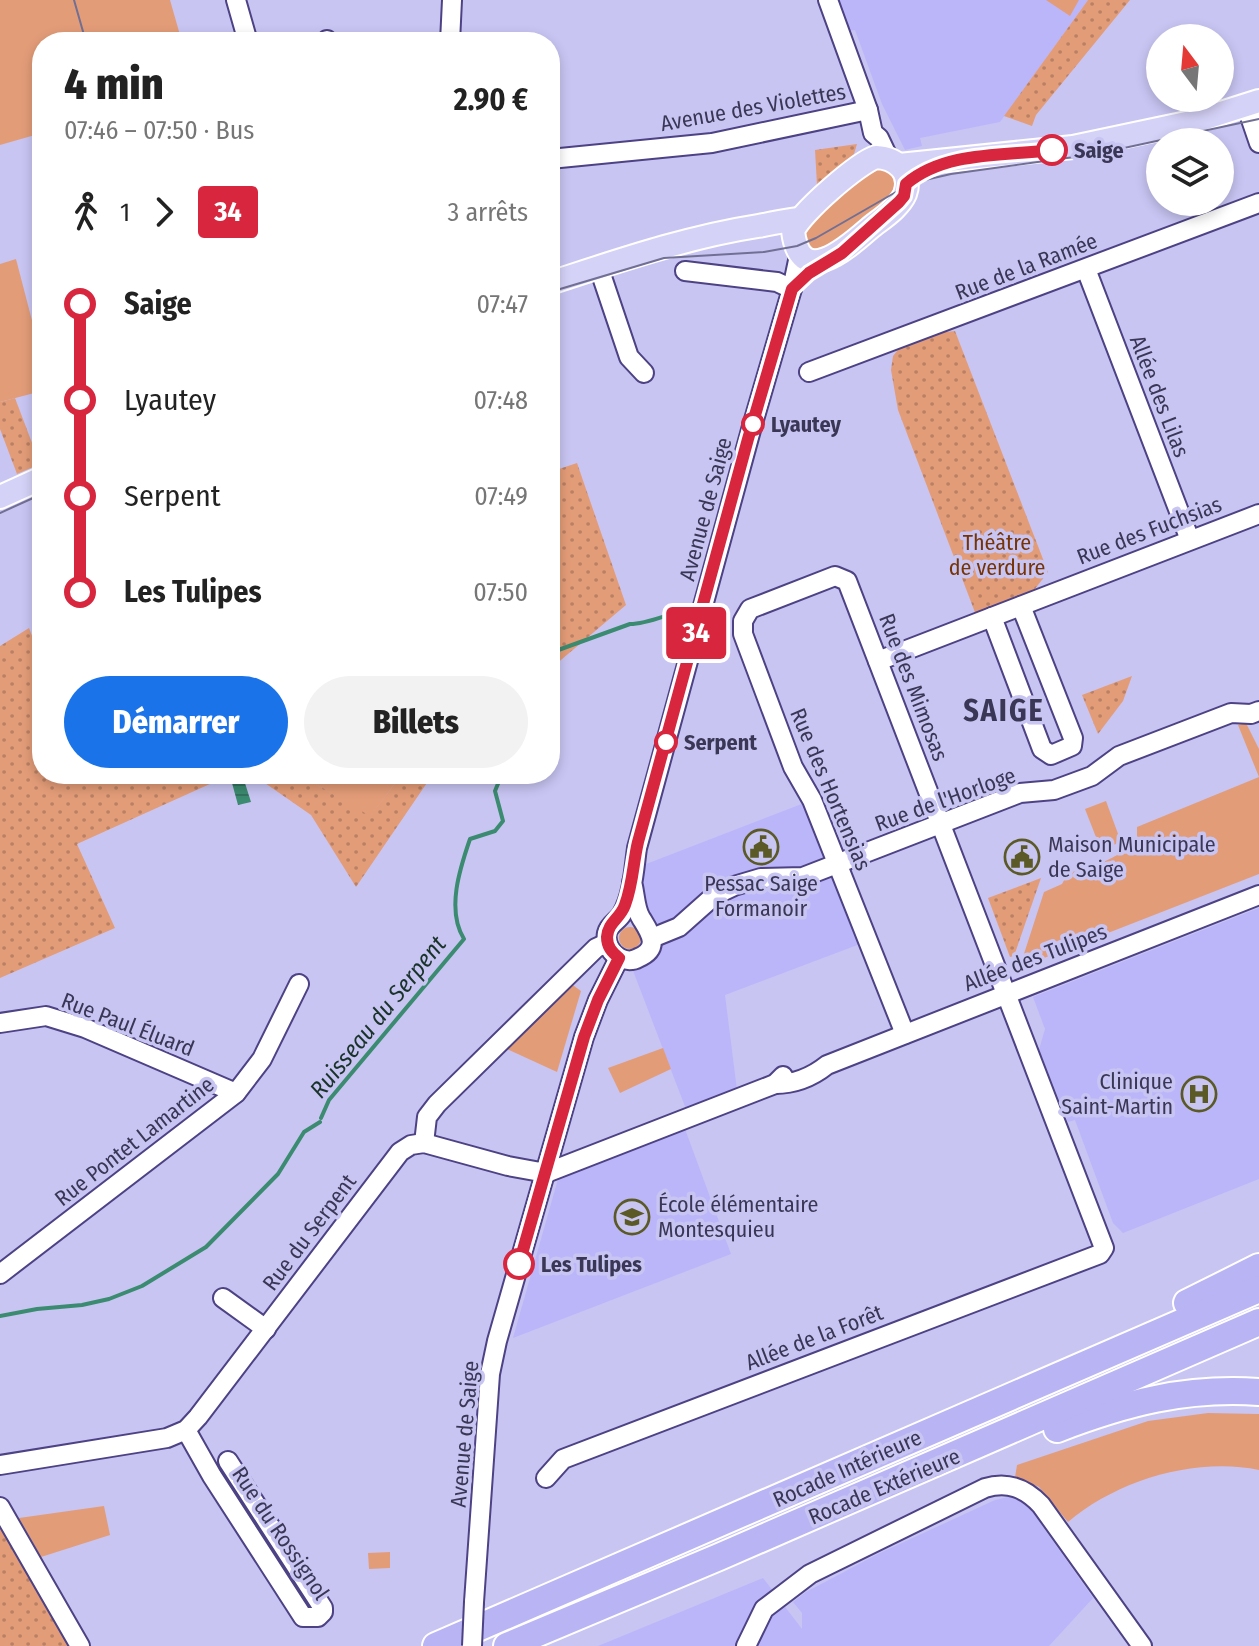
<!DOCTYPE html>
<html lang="fr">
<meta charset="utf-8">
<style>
body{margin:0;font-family:"Fira Sans Condensed",sans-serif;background:#f2f2f2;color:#222;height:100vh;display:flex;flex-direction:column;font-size:30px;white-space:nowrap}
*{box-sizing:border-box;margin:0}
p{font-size:26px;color:#767676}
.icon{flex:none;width:44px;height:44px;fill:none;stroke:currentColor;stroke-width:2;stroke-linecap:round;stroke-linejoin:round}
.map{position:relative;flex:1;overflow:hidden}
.panel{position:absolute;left:32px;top:32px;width:528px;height:752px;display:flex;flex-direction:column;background:#fff;border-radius:32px;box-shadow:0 4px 12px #0003}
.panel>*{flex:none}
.badge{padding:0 16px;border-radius:6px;font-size:28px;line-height:52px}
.needle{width:52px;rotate:344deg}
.tools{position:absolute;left:1146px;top:24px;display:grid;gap:16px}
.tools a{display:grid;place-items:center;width:88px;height:88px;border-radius:50%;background:#fff;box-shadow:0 4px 12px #0003;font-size:40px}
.map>.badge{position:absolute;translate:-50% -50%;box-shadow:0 0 0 4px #fff}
.legs{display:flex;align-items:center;gap:12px;height:88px;padding:0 32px;font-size:26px}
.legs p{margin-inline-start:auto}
.head{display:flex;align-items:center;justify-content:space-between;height:136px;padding:0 32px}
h1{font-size:44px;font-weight:800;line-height:60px}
.action{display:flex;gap:16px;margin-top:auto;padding:16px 32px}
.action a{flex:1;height:92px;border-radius:48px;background:#1a73e8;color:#fff;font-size:32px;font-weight:800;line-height:92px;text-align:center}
.action a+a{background:#f2f2f2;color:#222}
ul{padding:0 32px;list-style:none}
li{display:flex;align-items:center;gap:28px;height:96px;font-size:30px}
li i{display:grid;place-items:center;width:12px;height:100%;margin:0 10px;background:currentColor}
li i::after{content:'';width:20px;height:20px;margin:-10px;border:6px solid;border-radius:50%;background:#fff}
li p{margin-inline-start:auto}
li:first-child i{background:linear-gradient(#0000 50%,currentColor 0)}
li:last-child i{background:linear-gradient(currentColor 50%,#0000 0)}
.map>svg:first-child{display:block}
</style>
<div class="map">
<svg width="1259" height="1646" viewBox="0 0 1259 1646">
<defs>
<pattern id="park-dots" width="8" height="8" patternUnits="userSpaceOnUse" patternTransform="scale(2)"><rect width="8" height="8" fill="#e39c78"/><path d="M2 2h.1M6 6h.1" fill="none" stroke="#b98065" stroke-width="1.8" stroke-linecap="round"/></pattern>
<pattern id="water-rules" width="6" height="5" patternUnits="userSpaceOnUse" patternTransform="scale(2)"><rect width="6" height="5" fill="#3b8b70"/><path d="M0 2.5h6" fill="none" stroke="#33725f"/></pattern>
</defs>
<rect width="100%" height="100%" fill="#c8c5f3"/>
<g fill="#bbb6f9">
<path d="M828 0H1088L1000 122 920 138 922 146 905 150 882 104 855 30 840 32Z"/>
<path d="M812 800 868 941 725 995 738 1098 689 1117 632 968 644 965 655 955 659 929 640 900 641 866Z"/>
<path d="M1259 908V1179L1123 1233 1113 1223 1075 1120 1068 1122 1039 1050 1045 1029 1033 997Z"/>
<path d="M685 1129 731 1254 513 1338 558 1179Z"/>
<path d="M1008 1497 1018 1500 1029 1507 1093 1598 1049 1646H598L763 1578 802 1629V1613L793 1602 806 1592 878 1554 995 1500Z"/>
</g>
<g fill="#e39c78">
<path d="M0 0H170L182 42H42V133L0 145Z"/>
<path d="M1046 0H1079L1070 16Z"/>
<path d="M880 165 897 177 895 196 823 254 807 248 803 227 864 171Z"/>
<path d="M16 259 42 359V391L0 402V264Z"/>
<path d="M1246 723 1259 749V874L1026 965 1021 963 1044 892 1062 884 1068 873C1095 867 1114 859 1137 842V827L1259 777 1238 725Z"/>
<path d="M299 774H402L370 817Z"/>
<path d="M1106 801 1121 842 1101 850 1085 809Z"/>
<circle cx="630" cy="938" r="11"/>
<path d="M570 983 581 991 557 1072 507 1049Z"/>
<path d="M663 1048 671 1069 620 1093 608 1068Z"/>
<path d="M1208 1413 1259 1414V1470C1195 1457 1118 1480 1068 1522L1039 1487 1015 1477 1017 1465 1148 1421Z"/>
<path d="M104 1506 110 1535 41 1557 19 1518Z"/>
<path d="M390 1552V1568L369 1569 368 1553Z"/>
</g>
<g fill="url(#park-dots)">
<path d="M1088 0H1130L1036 115 1032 126 1004 116Z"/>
<path d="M857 144 854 154 817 185 815 150Z"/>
<path d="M955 331 1048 572 1028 598 976 615 898 410 891 370 893 356 901 346 937 333Z"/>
<path d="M15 398 40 464 17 474 0 429V402Z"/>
<path d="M577 463 626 605 555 665 550 666V472Z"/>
<path d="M29 628 42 662V774H232L77 844 115 928 0 978V646Z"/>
<path d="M1132 676 1123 701 1098 734 1082 695Z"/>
<path d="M252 774H299L370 816 402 774H433L356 887 311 815Z"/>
<path d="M1041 878 1014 956 1010 957 988 898Z"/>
<path d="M0 1507 80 1646H0Z"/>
</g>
<path fill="url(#water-rules)" d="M244 780 251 802 238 805 232 783Z"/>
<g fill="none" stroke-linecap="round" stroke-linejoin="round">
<g stroke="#3b8b70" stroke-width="4">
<path d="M550 653 630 624C648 624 667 614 686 610"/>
<path d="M321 1118 329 1100 464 939C446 910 460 868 470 839L495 831 503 821 495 791 502 774"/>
<path d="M0 1316 37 1309 82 1305 109 1299 142 1286 206 1247 278 1174 304 1132 320 1122"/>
</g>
<g stroke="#4c4284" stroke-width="22">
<g id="minor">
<path d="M236 0 248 42"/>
<path d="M828 0 868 110 873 133 879 138 888 157"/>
<path d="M325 42 327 40"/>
<path d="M450 42 452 0"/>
<path d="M1246 105 1259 143"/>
<path d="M550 159 712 143 868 110"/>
<path d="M599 268 629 357 644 373"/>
<path d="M1086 269 1190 540"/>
<path d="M685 271 777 282 792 289"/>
<path d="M809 372 1259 203"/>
<path d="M992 617 1042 749 1051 755 1072 746 1073 738 1021 606"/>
<path d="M878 661 1259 514"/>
<path d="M632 882C635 892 635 909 641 918 649 931 662 948 638 958 633 961 626 961 620 958 611 954 605 943 607 933 609 924 618 921 622 914 633 895 634 869 637 848L751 430 792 289 800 251"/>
<path d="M652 938 679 927 715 895 734 886 761 878 803 877 1020 793 1054 790 1092 776 1119 756 1231 713 1251 714 1259 711"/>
<path d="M0 1023 46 1016 85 1028 236 1093"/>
<path d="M775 1084C795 1084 812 1077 827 1065L1259 895"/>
<path d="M424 1143 427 1117 437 1104 596 948 607 943"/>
<path d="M546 1173 775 1084 783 1076"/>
<path d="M0 1274 236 1093 262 1059 299 984"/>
<path d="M223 1298 266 1329"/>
<path d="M186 1430 212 1476 303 1617H318L323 1612V1608L228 1461"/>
<path d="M0 1465 167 1438 186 1430 198 1417 400 1152 411 1145 424 1143 508 1166 546 1173"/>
<path d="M546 1478 563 1459 1100 1254 1104 1248 847 581 835 576 750 609 743 621V634L793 767 812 800 905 1034"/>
<path d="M0 1507 80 1646"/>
<path d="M474 1602 490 1374 497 1341 584 1037 598 1000 619 958"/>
<path d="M746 1646 764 1609 810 1574 985 1488C1008 1481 1025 1488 1041 1505L1142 1646"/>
</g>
</g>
<g stroke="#fff" stroke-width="26">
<g id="major">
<path d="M876 157C896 158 913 172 905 194 899 208 881 219 870 228 847 248 800 290 793 231 800 213 858 163 876 157Z"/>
<path d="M899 165 1073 147 1196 121 1259 101"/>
<path d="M550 283C618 261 687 237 758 226 772 224 784 220 800 219"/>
<path d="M0 497 42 478"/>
</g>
</g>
<g stroke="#fff" stroke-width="30">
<g id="highway">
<path d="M1187 1303 1259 1267"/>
<path d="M1057 1429C1125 1403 1185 1387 1259 1392"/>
<path d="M436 1646 1259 1289"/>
<path d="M507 1646 719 1557 1259 1322"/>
</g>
</g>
<use href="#minor" stroke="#fff" stroke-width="18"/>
<use href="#major" stroke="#d5d2f8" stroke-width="22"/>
<use href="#highway" stroke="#b9b4f4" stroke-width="26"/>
<g stroke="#726f94" stroke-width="2">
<path d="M74 0 86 42"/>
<path d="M550 292 664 258 764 252 797 246 816 238 896 192 925 180 951 174 1096 154 1259 119"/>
<path d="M0 513 42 494"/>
</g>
<g stroke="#4c4284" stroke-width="22" stroke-linecap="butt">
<path id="minor-bridge" d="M472 1646 474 1602"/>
</g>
<use href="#minor-bridge" stroke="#fff" stroke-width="18"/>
</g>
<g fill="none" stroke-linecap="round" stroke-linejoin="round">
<g stroke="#fff" stroke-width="18">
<path id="line-1" d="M519 1264 584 1037 598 1000 619 958C612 952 607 947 607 937 608 922 620 919 625 905 633 884 633 863 638 842L748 439 792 289 809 273 842 253 899 202 904 196 906 184C945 151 1003 156 1052 150"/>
</g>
<use href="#line-1" stroke="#d7263d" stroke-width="12"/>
</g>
<defs>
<g id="civic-ring" transform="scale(1.8)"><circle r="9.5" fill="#c8c5f3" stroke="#5b5a27" stroke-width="1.5"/><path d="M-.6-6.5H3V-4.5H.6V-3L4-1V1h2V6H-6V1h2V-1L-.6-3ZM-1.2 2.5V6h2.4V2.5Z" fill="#5b5a27"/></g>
<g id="hospital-ring" transform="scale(1.8)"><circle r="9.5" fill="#c8c5f3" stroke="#5b5a27" stroke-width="1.5"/><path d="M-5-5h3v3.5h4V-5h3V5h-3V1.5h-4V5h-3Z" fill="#5b5a27"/></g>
<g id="school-ring" transform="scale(1.8)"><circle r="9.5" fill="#c8c5f3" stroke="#5b5a27" stroke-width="1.5"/><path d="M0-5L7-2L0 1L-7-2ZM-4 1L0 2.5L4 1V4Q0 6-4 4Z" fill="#5b5a27"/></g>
</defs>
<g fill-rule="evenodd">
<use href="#civic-ring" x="761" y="847"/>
<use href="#civic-ring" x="1022" y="857"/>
<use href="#hospital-ring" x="1199" y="1094"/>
<use href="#school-ring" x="632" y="1217"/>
</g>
<g fill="#fff" stroke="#d7263d" stroke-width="4">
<circle cx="1052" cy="150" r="14"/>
<circle cx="753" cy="424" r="10"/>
<circle cx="666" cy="742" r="10"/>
<circle cx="519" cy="1264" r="14"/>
</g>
<g text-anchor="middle" stroke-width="7" stroke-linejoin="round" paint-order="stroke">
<g font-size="22" fill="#3a3756" stroke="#c8c5f3">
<text transform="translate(753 107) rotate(-10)" y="8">Avenue des Violettes</text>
<text transform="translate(1026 266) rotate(-21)" y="8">Rue de la Ramée</text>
<text transform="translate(1160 396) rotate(69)" y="8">Allée des Lilas</text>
<text transform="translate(705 509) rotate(-75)" y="8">Avenue de Saige</text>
<text transform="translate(1149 530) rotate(-21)" y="8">Rue des Fuchsias</text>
<text transform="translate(914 687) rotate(69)" y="8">Rue des Mimosas</text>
<text transform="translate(831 789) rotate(67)" y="8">Rue des Hortensias</text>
<text transform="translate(945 799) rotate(-20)" y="8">Rue de l'Horloge</text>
<text transform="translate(1035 957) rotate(-21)" y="8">Allée des Tulipes</text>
<text transform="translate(128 1024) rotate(21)" y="8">Rue Paul Éluard</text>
<text transform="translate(134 1141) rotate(-38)" y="8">Rue Pontet Lamartine</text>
<text transform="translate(309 1232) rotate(-53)" y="8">Rue du Serpent</text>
<text transform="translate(814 1337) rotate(-21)" y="8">Allée de la Forêt</text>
<text transform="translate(464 1434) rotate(-85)" y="8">Avenue de Saige</text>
<text transform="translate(847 1468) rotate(-24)" y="8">Rocade Intérieure</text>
<text transform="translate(884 1486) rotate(-23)" y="8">Rocade Extérieure</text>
<text transform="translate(281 1533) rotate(56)" y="8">Rue du Rossignol</text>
</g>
<g font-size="22" font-weight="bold" fill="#3a3756" stroke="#c8c5f3" text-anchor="start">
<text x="1074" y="158">Saige</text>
<text x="771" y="432">Lyautey</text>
<text x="684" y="750">Serpent</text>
<text x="541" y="1272">Les Tulipes</text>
</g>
<g font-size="22" fill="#763305" stroke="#c8c5f3">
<text x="997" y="550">Théâtre<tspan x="997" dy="25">de verdure</tspan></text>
</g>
<g font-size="22" fill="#3a3756" stroke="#c8c5f3" text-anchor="start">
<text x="1048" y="852">Maison Municipale<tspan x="1048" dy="25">de Saige</tspan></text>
<text x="761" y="891" text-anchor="middle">Pessac Saige<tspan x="761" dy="25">Formanoir</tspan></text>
<text x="1173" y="1089" text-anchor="end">Clinique<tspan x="1173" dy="25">Saint-Martin</tspan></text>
<text x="658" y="1212">École élémentaire<tspan x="658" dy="25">Montesquieu</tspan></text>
</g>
<g font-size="24" font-style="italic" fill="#1a332a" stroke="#c8c5f3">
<text transform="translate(378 1017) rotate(-51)" y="8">Ruisseau du Serpent</text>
</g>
<g font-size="30" font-weight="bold" letter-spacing="2" fill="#3a3756" stroke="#c8c5f3">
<text x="1004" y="721">SAIGE</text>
</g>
</g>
</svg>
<div class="tools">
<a><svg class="needle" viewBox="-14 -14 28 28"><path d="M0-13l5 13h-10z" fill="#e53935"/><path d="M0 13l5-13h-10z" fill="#767676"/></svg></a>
<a><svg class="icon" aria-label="layers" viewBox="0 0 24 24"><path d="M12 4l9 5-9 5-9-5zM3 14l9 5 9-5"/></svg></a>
</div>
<b class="badge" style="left:696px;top:633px;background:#d7263d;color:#fff">34</b>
<section class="panel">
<div class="head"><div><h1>4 min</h1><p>07:46 – 07:50 · Bus</p></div><b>2.90 €</b></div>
<div class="legs"><svg class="icon" aria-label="walk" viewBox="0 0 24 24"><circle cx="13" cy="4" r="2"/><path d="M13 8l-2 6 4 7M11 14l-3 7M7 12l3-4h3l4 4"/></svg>1<svg class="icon" aria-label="forward" viewBox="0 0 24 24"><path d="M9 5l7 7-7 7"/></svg><b class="badge" style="background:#d7263d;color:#fff">34</b><p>3 arrêts</p></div>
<ul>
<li><i style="color:#d7263d"></i><b>Saige</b><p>07:47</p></li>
<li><i style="color:#d7263d"></i><span>Lyautey</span><p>07:48</p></li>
<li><i style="color:#d7263d"></i><span>Serpent</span><p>07:49</p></li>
<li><i style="color:#d7263d"></i><b>Les Tulipes</b><p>07:50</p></li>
</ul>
<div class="action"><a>Démarrer</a><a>Billets</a></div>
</section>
</div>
